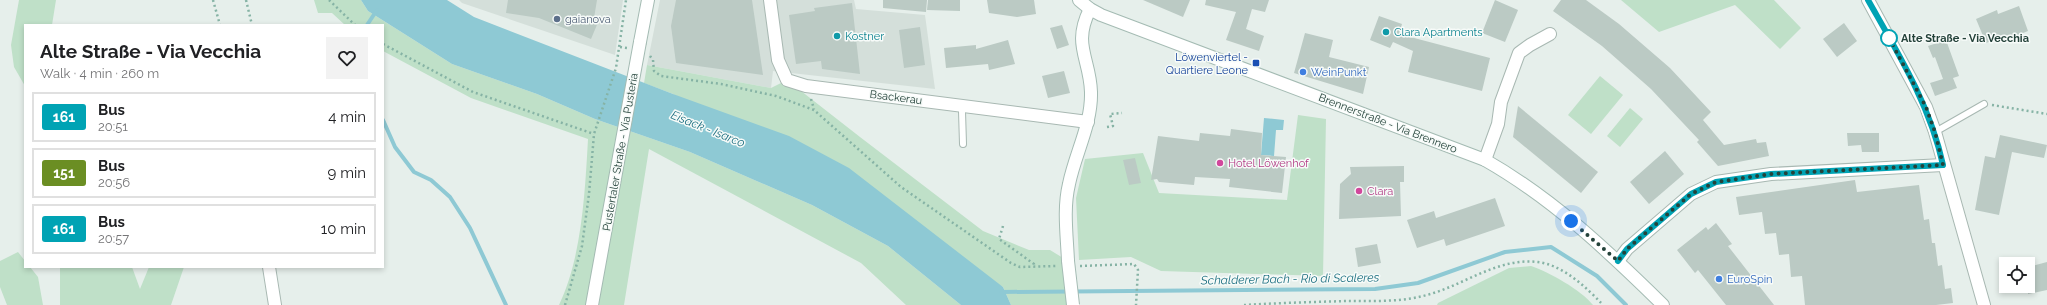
<!DOCTYPE html>
<meta charset="utf-8">
<style>
body{margin:0;font-family:Raleway,sans-serif;background:#f2f2f2;color:#202124;height:100vh;display:flex;flex-direction:column;font-size:15px;white-space:nowrap}
*{box-sizing:border-box;margin:0}
p{font-size:13px;color:#757577}
.icon{flex:none;width:22px;height:22px;fill:none;stroke:currentColor;stroke-width:2;stroke-linecap:round;stroke-linejoin:round}
.map{position:relative;flex:1;overflow:hidden}
.panel{position:absolute;left:24px;top:24px;width:360px;height:244px;display:flex;flex-direction:column;background:#fff;border-radius:0px;box-shadow:0 2px 6px #0003}
.panel>*{flex:none}
.badge{padding:0 8px;border-radius:3px;font-size:14px;line-height:26px}
.buttons{position:absolute;left:1999px;top:257px;display:grid;gap:8px}
.buttons a{display:grid;place-items:center;width:36px;height:36px;border-radius:0px;background:#fff;box-shadow:0 2px 6px #0003;font-size:20px}
.you{position:absolute;width:20px;height:20px;margin:-10px;border:3px solid #fff;border-radius:50%;background:#1a73e8;box-shadow:0 0 0 6px #1a73e833}
.map>.badge{position:absolute;translate:-50% -50%;box-shadow:0 0 0 2px #fff}
.round{display:grid;place-items:center;flex:none;width:42px;height:42px;border-radius:0px;background:#f2f2f2}
.overview{display:flex;align-items:center;justify-content:space-between;height:68px;padding:0 16px}
h1{font-size:19px;font-weight:700;line-height:30px}
ul{padding:0;list-style:none}
li{display:flex;align-items:center;gap:12px;height:50px;margin:0 8px 6px;padding:0 8px;border:2px solid #e0e0e0;border-radius:0px}
li div{flex:1}
li b{display:block;font-size:15px}
li em{font-style:normal}
li .badge{min-width:44px;font-weight:700;text-align:center}
.map>svg:first-child{display:block}
</style>
<div class="map">
<svg width="2047" height="305" viewBox="0 0 2047 305">
<rect width="100%" height="100%" fill="#e6efeb"/>
<g fill="#d4dfda">
<path d="M459 0H623L615 55 462 3Z"/>
<path d="M660 0H854L856 9 925 15 935 89 773 71 771 88 647 65Z"/>
</g>
<g fill="#bfe0c8">
<path d="M19 0H56L52 25H25V86L14 67 11 45Z"/>
<path d="M314 0H361L368 11 452 64 537 94 595 119 690 152 812 205 888 246 961 305H906L861 263 649 149 624 305H559C582 257 585 192 588 139L471 98 383 51V25H345L332 13H318Z"/>
<path d="M1621 0H1774L1801 28 1780 49 1735 5 1659 32Z"/>
<path d="M647 65 771 88 787 80 860 137 983 231 1029 250H1050L1068 261 1073 305H1011L1003 287 673 94 644 83Z"/>
<path d="M1600 76 1623 95 1591 134 1568 115Z"/>
<path d="M1630 108 1643 119 1620 147 1607 136Z"/>
<path d="M1298 115 1326 119 1323 276 1161 271 1131 257 1079 260 1076 198 1085 159 1143 153 1159 193 1287 200Z"/>
<path d="M18 252 25 261V267H30L38 277 43 305H7L0 287V261Z"/>
<path d="M1531 266C1549 272 1581 290 1593 305H1437L1438 303 1509 268Z"/>
<path d="M60 267H132L140 289 149 267H184L171 305H60Z"/>
</g>
<g fill="#8ec9d4">
<path d="M361 0H447L474 17 673 94 789 136 849 168 1003 287 1011 305H961L888 246 812 205 690 152 595 119 537 94 452 64 368 11Z"/>
<path d="M1264 118 1284 120 1283 130H1276L1274 156 1261 155Z"/>
</g>
<g fill="none" stroke-linecap="round" stroke-linejoin="round">
<g stroke="#8ec9d4" stroke-width="4">
<path d="M367 25 377 10"/>
<path d="M383 120 395 147 414 172 431 180 450 197 470 228 506 305"/>
<path d="M1001 292 1375 289 1418 283 1505 252 1551 247 1597 276 1626 305"/>
</g>
</g>
<g fill="#bbcac4">
<path d="M508 0H597L594 18 599 20 591 39 539 18 506 13Z"/>
<path d="M676 0H752L763 75 676 63 671 26Z"/>
<path d="M883 0H927L926 12 883 8Z"/>
<path d="M928 0H960V11L927 10Z"/>
<path d="M987 0H1034L1036 14 1017 17 989 13Z"/>
<path d="M1143 0H1190L1183 17Z"/>
<path d="M1206 0H1269L1265 12 1252 9 1246 29 1264 36 1259 51 1226 40 1236 12 1205 5Z"/>
<path d="M1495 0 1518 10 1505 42 1482 33Z"/>
<path d="M1561 0H1586L1619 24 1670 68 1711 112 1703 120 1724 145 1756 139 1757 143 1766 142 1769 156 1718 166 1697 142 1699 140 1651 89 1602 46 1553 11Z"/>
<path d="M852 3 860 74 822 69 821 61 796 64 789 15 815 11 814 8Z"/>
<path d="M2019 6 2028 31 2003 41 2002 37 1986 43 1976 19 1997 10 1998 14Z"/>
<path d="M1379 16 1402 24 1399 34 1490 58 1482 91 1408 72 1413 51 1393 42 1390 48 1370 40Z"/>
<path d="M1844 23 1857 41 1837 57 1823 39Z"/>
<path d="M1062 25 1069 45 1057 49 1050 28Z"/>
<path d="M920 27 925 65 904 68 899 30Z"/>
<path d="M1305 33 1333 40 1329 57 1369 67 1363 94 1294 73Z"/>
<path d="M1008 40 1015 64 989 70 988 64 946 68 944 48 976 45V49Z"/>
<path d="M1946 40 1959 76 1953 78 1957 88 1935 96 1930 83 1943 79 1935 57 1933 58 1928 46Z"/>
<path d="M1064 71 1070 93 1048 98 1042 76Z"/>
<path d="M1518 106 1598 172 1581 193 1513 137Z"/>
<path d="M1231 129 1262 133 1261 155 1286 157 1282 193 1229 187 1230 179 1195 177 1194 185 1159 182 1157 179 1151 180 1158 136 1199 141 1200 133 1230 136Z"/>
<path d="M1847 133H1879V152H1862L1861 145 1848 146Z"/>
<path d="M2000 135 2047 145 2044 158 2012 152 1999 215 1975 210 1985 156 1995 158Z"/>
<path d="M1665 151 1684 174 1649 204 1630 182Z"/>
<path d="M1135 158 1141 183 1129 185 1123 160Z"/>
<path d="M1404 166V182H1400L1401 216 1339 219 1340 184 1351 174 1350 167Z"/>
<path d="M1855 180 1857 192 1919 185 1924 220 1929 219 1932 243H1935L1938 266 1942 265 1945 289 1951 288 1953 303 1936 305H1805L1802 276 1791 277 1789 254 1779 255 1776 233 1765 234 1762 212 1739 215 1736 197Z"/>
<path d="M1495 198 1505 226 1446 246 1444 239 1417 248 1407 220 1434 211 1436 218Z"/>
<path d="M1716 223 1732 244 1728 246 1774 305H1726L1698 270 1695 273 1677 250 1706 227 1708 230Z"/>
<path d="M1377 244 1381 263 1358 267 1355 248Z"/>
<path d="M2047 262V290L2028 294V267Z"/>
</g>
<g fill="none" stroke-linecap="round" stroke-linejoin="round">
<g stroke="#a8b8b2" stroke-width="8">
<g id="lane">
<path d="M1935 132 1984 104"/>
<path d="M963 144 962 111 966 107"/>
</g>
</g>
<g stroke="#a8b8b2" stroke-width="14">
<g id="street">
<path d="M770 0 778 60 787 80 806 86 1088 122"/>
<path d="M1868 0 1926 107 1935 132 1984 305"/>
<path d="M1485 160 1498 124 1501 102 1519 53 1530 45 1550 34"/>
<path d="M1618 261 1627 249 1691 194 1716 182 1771 174 1943 165"/>
<path d="M269 267 275 305"/>
</g>
</g>
<g stroke="#a4bbb3" stroke-width="14">
<g id="secondary">
<path d="M1079 0 1090 9 1101 15 1485 160C1552 198 1608 251 1663 305"/>
<path d="M640 42 648 0"/>
<path d="M1068 261C1067 236 1063 209 1069 184 1075 154 1092 124 1091 92 1090 58 1072 45 1090 9"/>
<path d="M592 305 620 151"/>
</g>
</g>
<g stroke="#86b3a5" stroke-width="2.5" stroke-dasharray="2 3" stroke-linecap="butt">
<path d="M213 0 220 25"/>
<path d="M246 0 252 25"/>
<path d="M329 0 355 25"/>
<path d="M383 44 473 92 594 134"/>
<path d="M620 47 627 48"/>
<path d="M650 56 653 60 654 71 661 76 721 84 776 96 814 110 901 187 1011 263 1020 267 1057 266"/>
<path d="M811 99 814 109"/>
<path d="M1992 105 2047 114"/>
<path d="M1107 127 1113 126 1110 114 1122 113"/>
<path d="M1003 226 999 239 1034 264V267"/>
<path d="M1080 266 1134 264 1138 270 1136 305"/>
<path d="M565 305 582 246 589 194 594 134 616 68 626 0"/>
<path d="M1244 305C1278 303 1313 302 1347 301 1372 301 1399 302 1423 296 1462 287 1497 257 1538 262 1563 265 1587 288 1603 305"/>
</g>
<use href="#lane" stroke="#fff" stroke-width="6"/>
<use href="#street" stroke="#fff" stroke-width="12"/>
<use href="#secondary" stroke="#fff" stroke-width="12"/>
<g stroke="#a4bbb3" stroke-width="14" stroke-linecap="butt">
<g id="secondary-bridge">
<path d="M620 151 640 42"/>
<path d="M1068 261 1073 305"/>
</g>
</g>
<use href="#secondary-bridge" stroke="#fff" stroke-width="12"/>
</g>
<g fill="none" stroke-linecap="round" stroke-linejoin="round">
<g stroke="#fff" stroke-width="9">
<path id="line" d="M1618 261 1627 249 1691 194 1716 182 1771 174 1943 165C1930 105 1898 53 1868 0"/>
</g>
<use href="#line" stroke="#00a3b4" stroke-width="6"/>
<path stroke="#24423a" stroke-width="4" stroke-dasharray="0 7.2" d="M1571 221 1618 261 1627 249 1691 194 1716 182 1771 174 1943 165 1935 132 1926 107 1889 38"/>
</g>
<circle fill="#5c6f8a" stroke="#f7fbf9" stroke-width="1.5" cx="557" cy="19" r="4"/>
<g fill="#0f9aa8" stroke="#f7fbf9" stroke-width="1.5">
<circle cx="1386" cy="32" r="4"/>
<circle cx="837" cy="36" r="4"/>
</g>
<circle fill="#fff" stroke="#00a3b4" stroke-width="2" cx="1889" cy="38" r="8"/>
<rect fill="#1a4fb4" stroke="#f7fbf9" stroke-width="1.5" x="1252" y="59" width="8" height="8" rx="2"/>
<g fill="#3f7fe0" stroke="#f7fbf9" stroke-width="1.5">
<circle cx="1303" cy="72" r="4"/>
<circle cx="1719" cy="279" r="4"/>
</g>
<g fill="#d1479c" stroke="#f7fbf9" stroke-width="1.5">
<circle cx="1220" cy="163" r="4"/>
<circle cx="1359" cy="191" r="4"/>
</g>
<g text-anchor="middle" stroke-width="3" stroke-linejoin="round" paint-order="stroke">
<g font-size="11" fill="#4e5e75" stroke="#f7fbf9" text-anchor="start">
<text x="565" y="23">gaianova</text>
</g>
<g font-size="11" fill="#0d838f" stroke="#f7fbf9" text-anchor="start">
<text x="1394" y="36">Clara Apartments</text>
<text x="845" y="40">Kostner</text>
</g>
<g font-size="11" font-weight="bold" fill="#24423a" stroke="#f7fbf9" text-anchor="start">
<text x="1901" y="42">Alte Straße - Via Vecchia</text>
</g>
<g font-size="11" fill="#164399" stroke="#f7fbf9" text-anchor="end">
<text x="1248" y="61">Löwenviertel -<tspan x="1248" dy="13">Quartiere Leone</tspan></text>
</g>
<g font-size="11" fill="#366cbe" stroke="#f7fbf9" text-anchor="start">
<text x="1311" y="76">WeinPunkt</text>
<text x="1727" y="283">EuroSpin</text>
</g>
<g font-size="11" fill="#24423a" stroke="#f7fbf9">
<text transform="translate(896 97) rotate(7)" y="4">Bsackerau</text>
<text transform="translate(1388 123) rotate(21)" y="4">Brennerstraße - Via Brennero</text>
<text transform="translate(620 152) rotate(-80)" y="4">Pustertaler Straße - Via Pusteria</text>
</g>
<g font-size="11" fill="#b23c85" stroke="#f7fbf9" text-anchor="start">
<text x="1228" y="167">Hotel Löwenhof</text>
<text x="1367" y="195">Clara</text>
</g>
<g font-size="12" font-style="italic" fill="#1c6f80" stroke="#f7fbf9">
<text transform="translate(708 129) rotate(22)" y="4">Eisack - Isarco</text>
<text transform="translate(1290 279) rotate(-1)" y="4">Schalderer Bach - Rio di Scaleres</text>
</g>
</g>
</svg>
<div class="buttons">
<a><svg class="icon" aria-label="locate" viewBox="0 0 24 24"><circle cx="12" cy="12" r="6"/><path d="M12 2v4M12 18v4M2 12h4M18 12h4"/></svg></a>
</div>
<div class="you" style="left:1571px;top:221px"></div>
<section class="panel">
<div class="overview"><div><h1>Alte Straße - Via Vecchia</h1><p>Walk · 4 min · 260 m</p></div><a class="round"><svg class="icon" aria-label="heart" viewBox="0 0 24 24"><path d="M12 20l-8-8c-3-5 5-10 8-4 3-6 11-1 8 4z"/></svg></a></div>
<ul>
<li><span class="badge" style="background:#00a3b4;color:#fff">161</span><div><b>Bus</b><p>20:51</p></div><em>4 min</em></li>
<li><span class="badge" style="background:#6b8e23;color:#fff">151</span><div><b>Bus</b><p>20:56</p></div><em>9 min</em></li>
<li><span class="badge" style="background:#00a3b4;color:#fff">161</span><div><b>Bus</b><p>20:57</p></div><em>10 min</em></li>
</ul>
</section>
</div>
